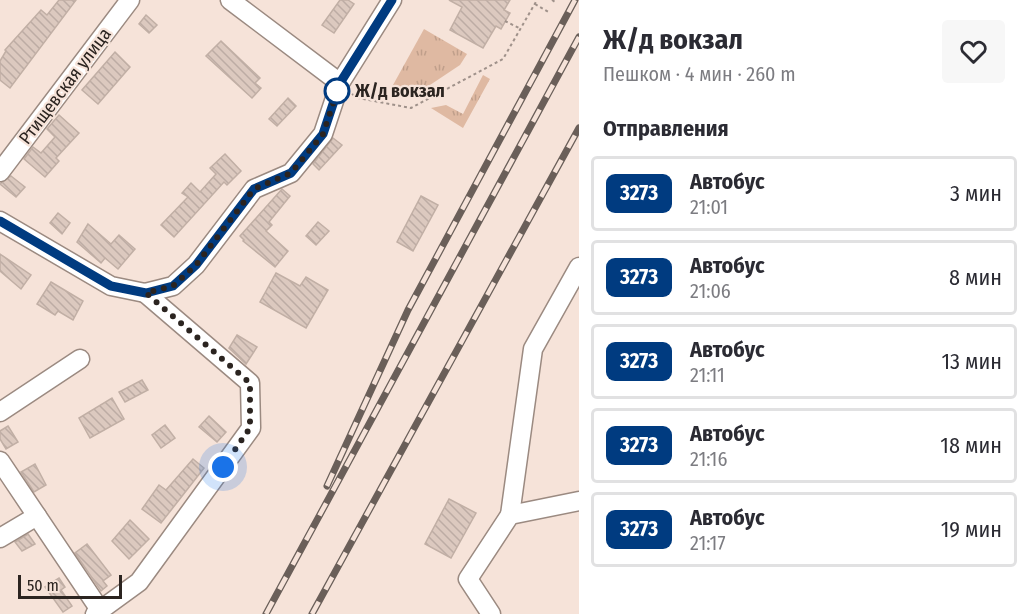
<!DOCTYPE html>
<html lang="ru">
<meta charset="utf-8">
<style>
body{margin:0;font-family:"Fira Sans Condensed",sans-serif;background:#f7f7f7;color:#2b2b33;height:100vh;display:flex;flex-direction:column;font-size:22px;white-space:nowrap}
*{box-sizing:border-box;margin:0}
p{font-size:20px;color:#7c7c81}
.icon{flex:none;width:33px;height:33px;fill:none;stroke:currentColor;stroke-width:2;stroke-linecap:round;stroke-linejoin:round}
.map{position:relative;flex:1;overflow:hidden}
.drawer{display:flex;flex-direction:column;background:#fff;width:450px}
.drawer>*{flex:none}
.badge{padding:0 12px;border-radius:9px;font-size:21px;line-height:39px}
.scale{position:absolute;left:18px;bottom:15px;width:104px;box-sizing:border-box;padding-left:6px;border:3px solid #2b2420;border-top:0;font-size:16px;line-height:21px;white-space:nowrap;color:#2b2420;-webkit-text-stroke:4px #f6e3d9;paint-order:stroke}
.you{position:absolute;width:30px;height:30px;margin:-15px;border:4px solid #fff;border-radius:50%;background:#1a73e8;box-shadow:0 0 0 9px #1a73e833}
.map>.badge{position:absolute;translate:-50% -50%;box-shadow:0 0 0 3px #fff}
h2{padding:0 24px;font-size:22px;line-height:54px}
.round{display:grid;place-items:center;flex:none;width:63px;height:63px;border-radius:6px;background:#f7f7f7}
.overview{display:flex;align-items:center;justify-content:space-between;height:102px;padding:0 24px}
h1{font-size:28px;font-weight:700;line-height:45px}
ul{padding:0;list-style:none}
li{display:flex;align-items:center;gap:18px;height:75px;margin:0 12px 9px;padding:0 12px;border:3px solid #e1e1e2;border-radius:6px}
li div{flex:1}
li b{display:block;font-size:22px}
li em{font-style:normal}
li .badge{min-width:66px;font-weight:700;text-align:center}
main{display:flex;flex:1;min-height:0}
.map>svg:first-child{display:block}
</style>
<main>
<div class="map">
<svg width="579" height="614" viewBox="0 0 579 614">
<defs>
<pattern id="grass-tufts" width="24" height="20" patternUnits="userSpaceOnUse" patternTransform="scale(1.5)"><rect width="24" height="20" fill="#dfb9a2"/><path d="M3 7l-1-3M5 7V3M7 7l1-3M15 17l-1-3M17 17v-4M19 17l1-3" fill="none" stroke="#c09f8b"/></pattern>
<pattern id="building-back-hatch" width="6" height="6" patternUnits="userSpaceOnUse" patternTransform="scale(1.5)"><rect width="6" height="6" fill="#dcc9bf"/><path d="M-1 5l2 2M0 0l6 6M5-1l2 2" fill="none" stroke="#bdaca4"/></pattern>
</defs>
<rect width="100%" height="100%" fill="#f6e3d9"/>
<g fill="url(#grass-tufts)">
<path d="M424 29 467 54 460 65 412 97 393 85Z"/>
<path d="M483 75 490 79 463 128 431 108 446 105 463 114Z"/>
</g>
<g fill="url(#building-back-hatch)" stroke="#c1afa5" stroke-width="1.5">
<path d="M59 0H76L10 88 0 80V61L6 51 5 50 41 10 47 15Z"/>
<path d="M340 0H348L354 4 334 33 322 25Z"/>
<path d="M449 0H510L504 10 510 13 501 29 496 26 483 48 450 30 462 7Z"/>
<path d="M146 15 157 25 149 33 139 24Z"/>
<path d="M221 41 260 78 255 83 261 88 252 98 206 56Z"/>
<path d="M115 52 130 67 98 104 82 90Z"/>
<path d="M288 98 296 106 277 126 269 119Z"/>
<path d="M59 115 79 133 56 158 59 161 45 177 24 159 33 147 41 153 55 137 47 129Z"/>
<path d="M333 138 342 145 319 170 313 164Z"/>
<path d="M225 154 241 171 227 185 224 182 174 237 161 225 188 197 182 193 191 183 200 192 216 174 210 168Z"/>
<path d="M11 176 25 187 16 197 0 184Z"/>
<path d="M282 189 290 196 269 222 272 225 266 231 288 251 275 267 243 241 244 240 240 236Z"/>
<path d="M421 196 438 205 413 251 397 242Z"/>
<path d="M58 213 70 223 62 234 50 223Z"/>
<path d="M318 222 329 231 316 245 306 236Z"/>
<path d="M88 224 111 244 119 235 135 249 118 269 105 258 101 263 77 242Z"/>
<path d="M0 254 31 275 21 289 0 271Z"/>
<path d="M276 273 300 286 306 277 328 290 306 328 260 302Z"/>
<path d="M51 282 83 301 73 320 58 311 55 315 37 304Z"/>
<path d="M237 335 257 347 246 364 229 348Z"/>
<path d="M142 380 148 390 125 402 119 392Z"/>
<path d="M112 398 124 419 90 438 79 418Z"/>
<path d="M209 416 226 432 217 442 199 427Z"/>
<path d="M165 425 175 438 161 448 152 435Z"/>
<path d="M8 426 18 442 6 449 0 439V431Z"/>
<path d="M193 459 204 468 161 523 142 509 159 485 166 490Z"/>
<path d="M35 464 46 485 34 492 21 472Z"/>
<path d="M449 499 476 513 451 558 425 544Z"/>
<path d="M130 520 149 539 129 559 112 541Z"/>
<path d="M28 534 35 544 22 551 15 542Z"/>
<path d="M87 544 111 575 103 581 107 586 101 591 75 553Z"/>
<path d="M59 578 65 587 61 590 72 606 63 612 45 587Z"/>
</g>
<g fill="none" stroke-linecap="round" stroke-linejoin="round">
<g stroke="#9b8a81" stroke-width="21">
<g id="minor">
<path d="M230 0 340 83"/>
<path d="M0 172 130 0"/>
<path d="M0 221 111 286 145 293 173 286 196 265 254 189 291 173 323 134 340 83 392 0"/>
<path d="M0 412 80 359"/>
<path d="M0 461 100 610"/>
<path d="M510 515 533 349 579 267"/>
<path d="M0 538 37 516"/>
<path d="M95 614 139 582 251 428 250 383 145 293"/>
<path d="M491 614 468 579 510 515 579 501"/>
</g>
</g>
<g stroke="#9f918a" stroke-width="2" stroke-dasharray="3 3" stroke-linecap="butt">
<path d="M552 0 555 2"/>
<path d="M535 4 550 13"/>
<path d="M505 21 521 29"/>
<path d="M352 94 358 98 411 108 503 59 537 0"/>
</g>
<use href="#minor" stroke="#fff" stroke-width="18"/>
<g stroke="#6a5f59" stroke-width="7">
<g id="rail">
<path d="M327 486 408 310 575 0"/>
<path d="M266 614 579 37"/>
<path d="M312 614 579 128"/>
</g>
</g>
<use href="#rail" stroke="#f6e3d9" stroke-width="4.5" stroke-dasharray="14" stroke-linecap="butt"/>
</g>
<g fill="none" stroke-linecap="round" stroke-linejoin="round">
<g stroke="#fff" stroke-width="14">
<path id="line" d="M0 221 111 286 146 293 173 286 196 265 254 189 291 173 323 134 340 83 392 0"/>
</g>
<use href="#line" stroke="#003b80" stroke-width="9"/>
<path stroke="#2b2420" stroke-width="6" stroke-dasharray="0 10.8" d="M223 467 250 428V383L146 293 173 286 196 265 254 189 291 173 323 134 340 83 337 91"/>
</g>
<circle fill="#fff" stroke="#003b80" stroke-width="3" cx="337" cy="91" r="12"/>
<g text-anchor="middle" stroke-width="4.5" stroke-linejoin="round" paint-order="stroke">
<g font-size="18" fill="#2b2420" stroke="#f6e3d9">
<text transform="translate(65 86) rotate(-53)" y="6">Ртищевская улица</text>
</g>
<g font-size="18" font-weight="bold" fill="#2b2420" stroke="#f6e3d9" text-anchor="start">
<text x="355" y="97">Ж/д вокзал</text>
</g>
</g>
</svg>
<div class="scale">50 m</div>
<div class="you" style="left:223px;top:467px"></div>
</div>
<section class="drawer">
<div class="overview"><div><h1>Ж/д вокзал</h1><p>Пешком · 4 мин · 260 m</p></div><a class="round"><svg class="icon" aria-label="heart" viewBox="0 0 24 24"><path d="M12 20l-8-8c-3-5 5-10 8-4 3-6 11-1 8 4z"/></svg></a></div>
<h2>Отправления</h2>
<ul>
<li><span class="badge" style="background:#003b80;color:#fff">3273</span><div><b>Автобус</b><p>21:01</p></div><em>3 мин</em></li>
<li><span class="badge" style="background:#003b80;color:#fff">3273</span><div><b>Автобус</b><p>21:06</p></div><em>8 мин</em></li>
<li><span class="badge" style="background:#003b80;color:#fff">3273</span><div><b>Автобус</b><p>21:11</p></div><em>13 мин</em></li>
<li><span class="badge" style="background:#003b80;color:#fff">3273</span><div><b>Автобус</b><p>21:16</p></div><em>18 мин</em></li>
<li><span class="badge" style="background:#003b80;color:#fff">3273</span><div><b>Автобус</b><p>21:17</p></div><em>19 мин</em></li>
</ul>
</section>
</main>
